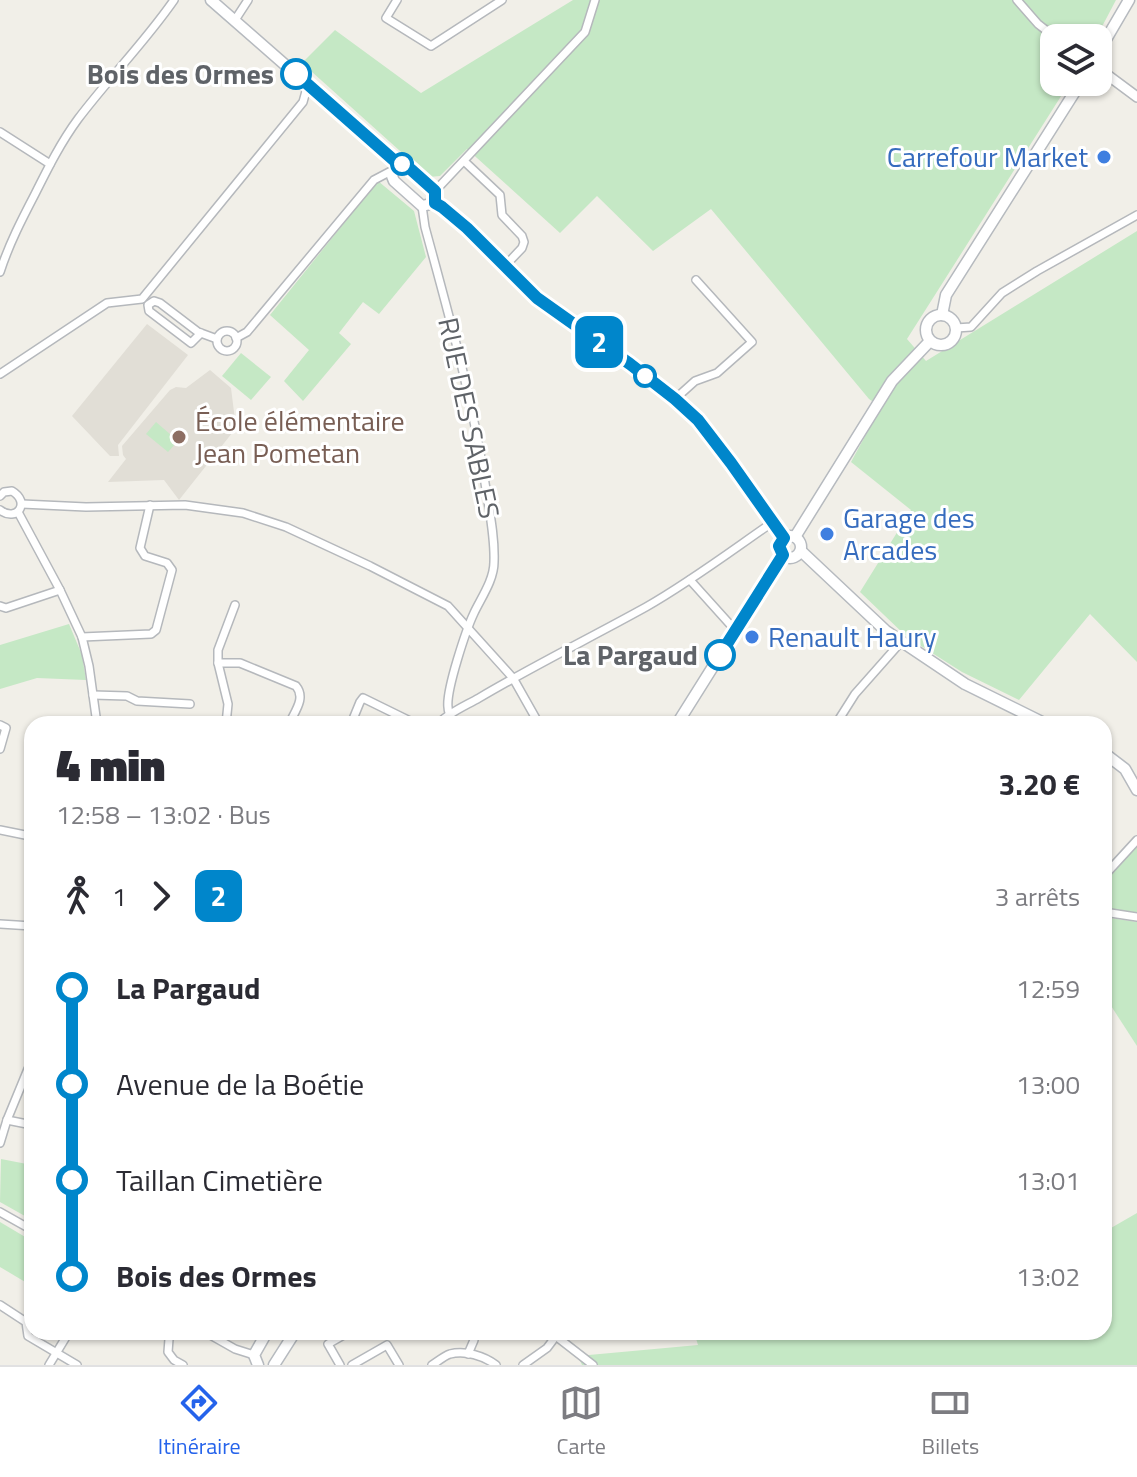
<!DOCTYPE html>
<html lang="fr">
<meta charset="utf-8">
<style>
body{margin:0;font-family:"Titillium Web",sans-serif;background:#f2f2f3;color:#2b2b33;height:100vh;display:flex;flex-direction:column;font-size:30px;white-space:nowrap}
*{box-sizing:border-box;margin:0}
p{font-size:26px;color:#7c7c81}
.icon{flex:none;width:44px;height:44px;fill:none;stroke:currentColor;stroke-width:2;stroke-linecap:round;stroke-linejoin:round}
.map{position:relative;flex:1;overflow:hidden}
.sheet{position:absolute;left:24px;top:716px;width:1088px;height:624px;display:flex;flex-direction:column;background:#fff;border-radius:24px;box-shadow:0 2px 6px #0004}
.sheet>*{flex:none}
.badge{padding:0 16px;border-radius:12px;font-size:28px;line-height:52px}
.buttons{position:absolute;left:1040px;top:24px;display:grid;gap:16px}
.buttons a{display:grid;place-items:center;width:72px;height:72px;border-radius:16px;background:#fff;box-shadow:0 2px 6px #0004;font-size:40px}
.map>.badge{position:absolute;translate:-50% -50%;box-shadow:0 0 0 4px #fff}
.legs{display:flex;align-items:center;gap:12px;height:88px;padding:0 32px;font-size:26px}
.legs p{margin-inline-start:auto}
.head{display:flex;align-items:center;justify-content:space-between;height:136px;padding:0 32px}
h1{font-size:44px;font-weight:800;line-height:60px}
ul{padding:0 32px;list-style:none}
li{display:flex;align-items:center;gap:28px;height:96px;font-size:30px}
li i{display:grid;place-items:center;width:12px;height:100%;margin:0 10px;background:currentColor}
li i::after{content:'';width:20px;height:20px;margin:-10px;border:6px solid;border-radius:50%;background:#fff}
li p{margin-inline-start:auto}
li:first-child i{background:linear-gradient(#0000 50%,currentColor 0)}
li:last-child i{background:linear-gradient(currentColor 50%,#0000 0)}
.menu{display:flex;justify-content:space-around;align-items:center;height:112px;border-top:2px solid #e1e1e2;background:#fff;font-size:22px;color:#7c7c81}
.menu a{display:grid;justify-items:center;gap:4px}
.menu .active{color:#2563eb}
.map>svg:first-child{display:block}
</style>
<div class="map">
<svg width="1137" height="1365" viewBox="0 0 1137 1365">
<rect width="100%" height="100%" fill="#f1efe8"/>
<g fill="#e1ded6">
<path d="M147 324 188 355 118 445 119 456H110L72 416Z"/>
<path d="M210 370 231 388 236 428 179 500 164 480 108 482 126 459 123 455 122 446 170 390 176 387 186 388Z"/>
</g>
<g fill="#c5e8c5">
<path d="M573 0H1116L1096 38H1054V82H1070L907 339 926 361 1137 231V662L1090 614 1019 700 962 672 907 637 860 592 911 510 851 462 881 407 869 399 711 209 653 251 597 196 560 233 467 149 440 176 429 177 302 63 335 30 421 93Z"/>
<path d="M378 181 414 211 426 257 379 314 363 302 339 333 351 344 303 401 284 381 309 350 270 315Z"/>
<path d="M241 353 271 377 251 400 222 376Z"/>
<path d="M156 422 178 441 168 452 146 434Z"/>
<path d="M69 624 82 655 86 680 37 678 0 689V645Z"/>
<path d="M1137 844V915L1104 910V878Z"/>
<path d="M1104 917 1137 922V1046L1104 995Z"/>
<path d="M1 1159 32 1165V1220L0 1202Z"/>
<path d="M1137 1213V1365H582L578 1356 698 1345 694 1332H1104V1232Z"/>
<path d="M0 1222 32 1241V1286L0 1267Z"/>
</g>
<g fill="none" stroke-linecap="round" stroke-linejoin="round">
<g stroke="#b5b8bc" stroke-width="10">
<g id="minor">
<path d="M397 0 386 18 431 46 502 0"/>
<path d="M1017 0 1038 24 1056 38"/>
<path d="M235 20 248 0"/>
<path d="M0 132 50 164"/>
<path d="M464 161 500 195 502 215 522 236 524 242 522 248 504 267"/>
<path d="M435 191 585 32 595 0"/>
<path d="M422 206 425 227C448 312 472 396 485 483 489 509 495 536 494 562 494 580 481 598 474 613 466 630 446 690 448 707 448 714 452 719 455 724"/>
<path d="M0 272C9 244 22 219 35 194 48 168 61 142 78 119 109 78 145 42 174 0"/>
<path d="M956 328 971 327 1002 293 1037 271 1137 215"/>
<circle cx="227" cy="341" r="10"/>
<path d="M201 333 191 343 149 311 148 305 154 301 160 303 198 332 217 339"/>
<path d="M236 338 247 332 374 180 393 170"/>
<path d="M0 374 107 303 142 299 303 102 308 84"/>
<path d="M675 399 695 381 717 373 752 342 696 280"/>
<path d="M0 496 4 492 12 491C31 502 17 523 0 510"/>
<path d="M22 504 86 507 185 505 243 513 286 527 370 566 448 606 513 678 539 724"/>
<path d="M18 512 60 590 82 637 89 666 97 724"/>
<path d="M690 580 735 630"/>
<path d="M0 606 6 608 60 590"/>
<path d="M82 637 151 634 156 630 172 570 167 563 145 556 140 548 150 505"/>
<path d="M218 663H240L296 686C306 698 295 711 289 724"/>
<path d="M93 695 127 696 137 701 190 704"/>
<path d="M226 724 228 704 218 663V650L235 605"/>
<path d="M351 724 360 702 363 698 416 724"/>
<path d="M438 724C448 713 465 706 479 698 533 666 590 638 646 607 690 582 731 551 773 522"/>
<path d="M836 724 855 694 901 642"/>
<path d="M0 725 6 728 0 749"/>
<path d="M0 830 30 836 32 846"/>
<path d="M1104 876 1137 840"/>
<path d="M1104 912 1137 917"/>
<path d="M0 924 32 926"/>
<path d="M7 1120 32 1125"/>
<path d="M0 1143 7 1120 28 1069 32 1066"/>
<path d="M0 1212 32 1230"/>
<path d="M0 1305 26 1322 28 1336 77 1365"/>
<path d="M173 1332 169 1339 168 1352 174 1360 183 1365"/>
<path d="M205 1332 235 1349 254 1355"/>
<path d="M557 1337 593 1365"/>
<path d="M468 1354 474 1340 472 1332"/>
<path d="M49 1365 69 1332"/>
<path d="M340 1365 328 1344 349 1332"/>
<path d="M352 1365 387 1345 399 1365"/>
<path d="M432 1365C437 1362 444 1356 450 1354 465 1350 484 1356 496 1365"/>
<path d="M523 1365 547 1348 559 1332"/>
</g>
</g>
<g stroke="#b5b8bc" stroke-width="12">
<path id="tertiary" d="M1098 68 1137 97"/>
</g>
<g stroke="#b6babf" stroke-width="13">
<g id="secondary">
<path d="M211 0 397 163 407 166 435 191V203"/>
<path d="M1098 53 1129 0"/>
<path d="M397 163 392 176 394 181 422 206 435 203"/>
<path d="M435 203 442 207 467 228 537 298 630 364 675 399 698 420 731 463 784 538"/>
<circle cx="941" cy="330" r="15"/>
<path d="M942 315 946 295 1081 82"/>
<circle cx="790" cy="547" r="11"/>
<path d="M795 537 892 381 930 341"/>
<path d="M801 551 886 631 965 684 1046 724"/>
<path d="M677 724 783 555"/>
<path d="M1104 753 1125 769 1137 790"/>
<path d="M258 1365 254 1355 267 1332"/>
<path d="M274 1365 295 1332"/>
</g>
</g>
<use href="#minor" stroke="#fff" stroke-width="7"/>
<use href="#tertiary" stroke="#fff" stroke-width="9"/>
<use href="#secondary" stroke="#fff" stroke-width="10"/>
</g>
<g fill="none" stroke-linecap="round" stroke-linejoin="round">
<g stroke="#fff" stroke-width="18">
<path id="line-1" d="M296 74 397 163 407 166 435 191V203L442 207 467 228 537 298 630 364 675 399 698 420 731 463 784 538 779 546 783 555 720 655"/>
</g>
<use href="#line-1" stroke="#0086cb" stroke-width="12"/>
</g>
<g fill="#fff" stroke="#0086cb" stroke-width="4">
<circle cx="296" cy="74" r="14"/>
<circle cx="402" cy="164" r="10"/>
<circle cx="645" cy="376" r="10"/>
<circle cx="720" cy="655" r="14"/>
</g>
<g fill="#3f7fe0" stroke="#fff" stroke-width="3">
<circle cx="1104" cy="157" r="8"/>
<circle cx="827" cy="534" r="8"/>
<circle cx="752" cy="637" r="8"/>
</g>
<circle fill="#8d6e63" stroke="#fff" stroke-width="3" cx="179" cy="437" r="8"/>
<g text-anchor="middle" stroke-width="6" stroke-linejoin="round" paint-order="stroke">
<g font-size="28" font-weight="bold" fill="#5f6368" stroke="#fff" text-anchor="end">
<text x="274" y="84">Bois des Ormes</text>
<text x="698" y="665">La Pargaud</text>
</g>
<g font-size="28" fill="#366cbe" stroke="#fff" text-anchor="start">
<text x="1088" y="167" text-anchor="end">Carrefour Market</text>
<text x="843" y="528">Garage des<tspan x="843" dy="32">Arcades</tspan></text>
<text x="768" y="647">Renault Haury</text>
</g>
<g font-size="28" fill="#5f6368" stroke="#fff">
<text transform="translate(469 418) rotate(78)" y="10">RUE DES SABLES</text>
</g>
<g font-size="28" fill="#785e54" stroke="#fff" text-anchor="start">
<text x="195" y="431">École élémentaire<tspan x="195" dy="32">Jean Pometan</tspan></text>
</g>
</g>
</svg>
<div class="buttons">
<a><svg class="icon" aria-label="layers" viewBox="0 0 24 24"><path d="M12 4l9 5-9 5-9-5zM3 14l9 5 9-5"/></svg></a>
</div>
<b class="badge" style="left:599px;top:342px;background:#0086cb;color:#fff">2</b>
<section class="sheet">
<div class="head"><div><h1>4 min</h1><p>12:58 – 13:02 · Bus</p></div><b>3.20 €</b></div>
<div class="legs"><svg class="icon" aria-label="walk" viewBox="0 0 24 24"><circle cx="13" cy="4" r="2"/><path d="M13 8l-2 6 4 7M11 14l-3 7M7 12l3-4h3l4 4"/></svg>1<svg class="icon" aria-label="forward" viewBox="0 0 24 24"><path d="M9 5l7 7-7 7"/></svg><b class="badge" style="background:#0086cb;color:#fff">2</b><p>3 arrêts</p></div>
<ul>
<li><i style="color:#0086cb"></i><b>La Pargaud</b><p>12:59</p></li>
<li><i style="color:#0086cb"></i><span>Avenue de la Boétie</span><p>13:00</p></li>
<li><i style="color:#0086cb"></i><span>Taillan Cimetière</span><p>13:01</p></li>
<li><i style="color:#0086cb"></i><b>Bois des Ormes</b><p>13:02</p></li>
</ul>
</section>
</div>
<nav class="menu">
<a class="active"><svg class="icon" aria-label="directions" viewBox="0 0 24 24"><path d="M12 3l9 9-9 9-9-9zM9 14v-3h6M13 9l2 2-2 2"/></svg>Itinéraire</a>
<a><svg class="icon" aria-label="map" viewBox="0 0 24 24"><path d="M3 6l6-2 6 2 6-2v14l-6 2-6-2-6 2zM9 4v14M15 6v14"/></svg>Carte</a>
<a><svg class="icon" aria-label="tickets" viewBox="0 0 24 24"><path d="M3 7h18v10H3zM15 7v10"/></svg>Billets</a>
</nav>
